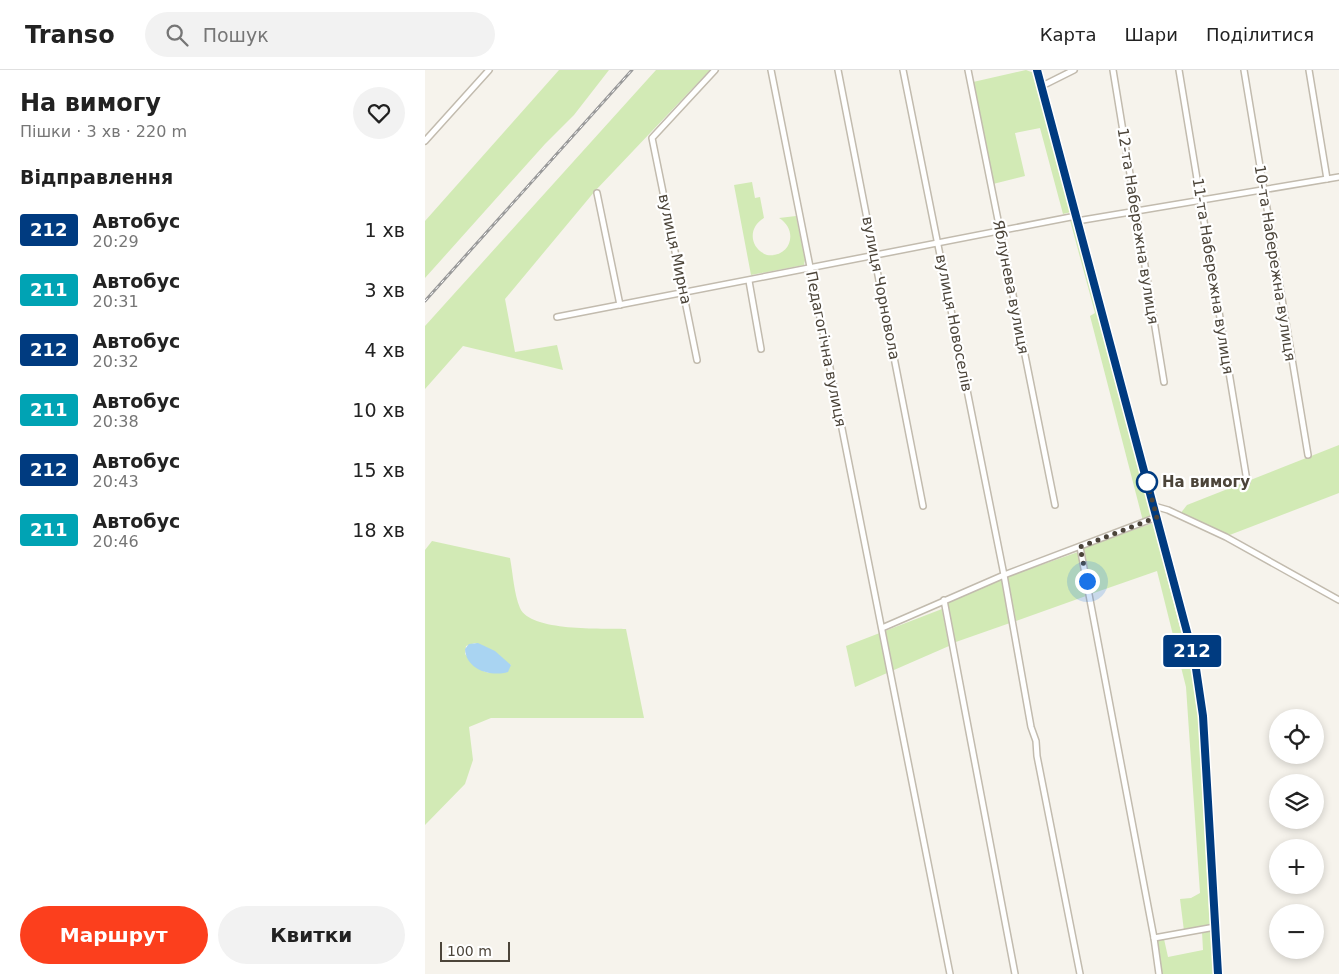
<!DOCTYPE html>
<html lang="uk">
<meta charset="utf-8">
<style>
body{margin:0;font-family:"DejaVu Sans",sans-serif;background:#f2f2f2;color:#222;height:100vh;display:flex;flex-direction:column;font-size:19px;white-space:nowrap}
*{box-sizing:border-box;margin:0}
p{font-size:16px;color:#767676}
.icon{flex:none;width:28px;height:28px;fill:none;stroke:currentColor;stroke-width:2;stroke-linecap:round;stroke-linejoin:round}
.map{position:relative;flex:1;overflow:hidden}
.panel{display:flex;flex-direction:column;background:#fff;width:425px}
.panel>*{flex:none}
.badge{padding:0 10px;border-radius:4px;font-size:18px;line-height:32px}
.fabs{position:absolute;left:844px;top:639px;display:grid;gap:10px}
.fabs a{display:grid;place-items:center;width:55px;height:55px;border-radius:50%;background:#fff;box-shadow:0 2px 8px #0003;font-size:25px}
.scale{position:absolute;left:15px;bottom:12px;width:70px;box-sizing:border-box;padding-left:5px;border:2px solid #4b4439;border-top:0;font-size:14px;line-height:18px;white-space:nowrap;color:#4b4439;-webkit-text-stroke:4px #fff;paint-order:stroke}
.you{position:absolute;width:25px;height:25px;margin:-12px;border:4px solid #fff;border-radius:50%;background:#1a73e8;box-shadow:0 0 0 8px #1a73e833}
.map>.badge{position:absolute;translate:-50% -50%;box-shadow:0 0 0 2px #fff}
h2{padding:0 20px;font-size:19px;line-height:45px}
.round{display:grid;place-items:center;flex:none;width:52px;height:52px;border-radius:26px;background:#f2f2f2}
.overview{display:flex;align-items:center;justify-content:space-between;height:85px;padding:0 20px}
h1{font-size:24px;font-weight:700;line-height:38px}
.primary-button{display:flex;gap:10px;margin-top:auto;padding:10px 20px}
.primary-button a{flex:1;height:58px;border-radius:30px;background:#fc3f1d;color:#fff;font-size:20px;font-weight:700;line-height:58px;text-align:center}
.primary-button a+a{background:#f2f2f2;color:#222}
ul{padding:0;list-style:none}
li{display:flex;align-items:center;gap:15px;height:60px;padding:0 20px}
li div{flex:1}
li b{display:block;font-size:19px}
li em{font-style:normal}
li .badge{min-width:55px;font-weight:700;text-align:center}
header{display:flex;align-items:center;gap:30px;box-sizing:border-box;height:70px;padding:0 25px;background:#fff;border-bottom:1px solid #e0e0e0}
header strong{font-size:24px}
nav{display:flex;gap:28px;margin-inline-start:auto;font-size:18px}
.search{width:350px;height:45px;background:#f2f2f2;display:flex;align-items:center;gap:12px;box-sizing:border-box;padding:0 18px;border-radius:28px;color:#767676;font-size:19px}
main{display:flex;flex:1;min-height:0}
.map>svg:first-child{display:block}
</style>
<header>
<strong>Transo</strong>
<div class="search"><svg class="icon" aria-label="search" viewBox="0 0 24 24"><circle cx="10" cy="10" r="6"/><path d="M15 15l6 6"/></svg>Пошук</div>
<nav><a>Карта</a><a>Шари</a><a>Поділитися</a></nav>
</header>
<main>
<section class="panel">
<div class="overview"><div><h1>На вимогу</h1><p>Пішки · 3 хв · 220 m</p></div><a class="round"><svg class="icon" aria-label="heart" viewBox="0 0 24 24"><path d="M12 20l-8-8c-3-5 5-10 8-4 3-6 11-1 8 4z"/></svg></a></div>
<h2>Відправлення</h2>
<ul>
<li><span class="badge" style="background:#003b80;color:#fff">212</span><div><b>Автобус</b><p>20:29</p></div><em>1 хв</em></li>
<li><span class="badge" style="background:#00a3b4;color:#fff">211</span><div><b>Автобус</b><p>20:31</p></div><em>3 хв</em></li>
<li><span class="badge" style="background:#003b80;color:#fff">212</span><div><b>Автобус</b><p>20:32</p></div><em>4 хв</em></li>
<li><span class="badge" style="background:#00a3b4;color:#fff">211</span><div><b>Автобус</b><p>20:38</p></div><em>10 хв</em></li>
<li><span class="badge" style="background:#003b80;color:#fff">212</span><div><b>Автобус</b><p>20:43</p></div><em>15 хв</em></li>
<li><span class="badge" style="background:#00a3b4;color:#fff">211</span><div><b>Автобус</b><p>20:46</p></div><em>18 хв</em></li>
</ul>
<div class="primary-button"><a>Маршрут</a><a>Квитки</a></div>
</section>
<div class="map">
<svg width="914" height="904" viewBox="0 0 914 904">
<rect width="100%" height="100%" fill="#f6f3ec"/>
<g fill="#d2eab5" fill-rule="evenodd">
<path d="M134 0H184L149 45 120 74 0 208V151Z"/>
<path d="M231 0H285L170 121 80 229 90 282 132 275 138 300 38 276 0 319V256Z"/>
<path d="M601 0 609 3 646 142 638 144 615 58 590 63 600 106 568 114 548 12Z"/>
<path d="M327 112 330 128 335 127 339 148C323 157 324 178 342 185 366 188 374 160 354 148L371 146 380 190 379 195 326 205 309 115Z"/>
<path d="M648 149 718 410 716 411 718 416H720L728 447 718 451 665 246 670 243 645 150Z"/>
<path d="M914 375V423L802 466 755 444 762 435Z"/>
<path d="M728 453 770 616 773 646 785 856 759 861 755 829 766 828 775 823 761 617 732 501 666 524 658 478Z"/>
<path d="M7 471 85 488C88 504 89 524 95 538 105 562 178 558 201 559L219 648H66L44 657 48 690 40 714 0 755V480ZM50 573 86 595C62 610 57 602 40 584L41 576Z"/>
<path d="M653 482 661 526 591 551 582 507Z"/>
<path d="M578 509 585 553 528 573 521 531Z"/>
<path d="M517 539 524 576 430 617 421 576Z"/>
<path d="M785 861 789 904H737L731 870 739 869 743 887 778 880 777 862Z"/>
</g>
<path fill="#a9d4f2" d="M53 573 70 581 86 595 83 602C66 607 41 600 40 579L44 574Z"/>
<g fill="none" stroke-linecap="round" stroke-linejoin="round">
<g stroke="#c2bbae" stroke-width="8">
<g id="minor">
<path d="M346 0 525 904"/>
<path d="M413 0 498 436"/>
<path d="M478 0 579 505 606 657 611 671 612 686 655 904"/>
<path d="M543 0 630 435"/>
<path d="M688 0 739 312"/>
<path d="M754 0 822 411"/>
<path d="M819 0 883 385"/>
<path d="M884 0 902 109"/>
<path d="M617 16 649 0"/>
<path d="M0 71 64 0"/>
<path d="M172 123 195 235"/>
<path d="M652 151 914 107"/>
<path d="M324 211 336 279"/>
<path d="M132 247 651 146"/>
<path d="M272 290 227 68 290 0"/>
<path d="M729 436 743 440 801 467 914 530"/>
<path d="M655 477 729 868 790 857"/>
<path d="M519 530 590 904"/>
<path d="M457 558 579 505 732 447"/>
<path d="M729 868 734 904"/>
</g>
</g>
<g stroke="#c2bbae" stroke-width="9">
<path id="tertiary" d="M612 0 770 592 778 646 793 904"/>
</g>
<use href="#minor" stroke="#fff" stroke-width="5"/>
<use href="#tertiary" stroke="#fff" stroke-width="6"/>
<g stroke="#9a9a9a" stroke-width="3">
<path id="rail" d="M0 231 207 0"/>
</g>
<use href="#rail" stroke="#fff" stroke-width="1" stroke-dasharray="4" stroke-linecap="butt"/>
</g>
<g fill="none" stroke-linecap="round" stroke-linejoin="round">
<g stroke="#fff" stroke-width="11">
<path id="line" d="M612 0 770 592 778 646 793 904"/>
</g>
<use href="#line" stroke="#003b80" stroke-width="8"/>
<path stroke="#4b4439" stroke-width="5" stroke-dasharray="0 9" d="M662 511 655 477 732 447 722 412"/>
</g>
<circle fill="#fff" stroke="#003b80" stroke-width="2.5" cx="722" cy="412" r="10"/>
<g text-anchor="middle" stroke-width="4.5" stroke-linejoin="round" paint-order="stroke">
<g font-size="15" fill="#4b4439" stroke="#fff">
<text transform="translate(713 156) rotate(81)" y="5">12-та Набережна вулиця</text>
<text transform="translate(250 179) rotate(78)" y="5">вулиця Мирна</text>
<text transform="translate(850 193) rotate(81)" y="5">10-та Набережна вулиця</text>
<text transform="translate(788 206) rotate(81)" y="5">11-та Набережна вулиця</text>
<text transform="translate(586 217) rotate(79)" y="5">Яблунева вулиця</text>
<text transform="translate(456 218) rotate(79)" y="5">вулиця Чорновола</text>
<text transform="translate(529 253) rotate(79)" y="5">вулиця Новоселів</text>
<text transform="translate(401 279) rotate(79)" y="5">Педагогічна вулиця</text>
</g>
<g font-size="15" font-weight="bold" fill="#4b4439" stroke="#fff" text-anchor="start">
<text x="737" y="417">На вимогу</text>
</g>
</g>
</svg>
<div class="fabs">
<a><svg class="icon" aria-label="locate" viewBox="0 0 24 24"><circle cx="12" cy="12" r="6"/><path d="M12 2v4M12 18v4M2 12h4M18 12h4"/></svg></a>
<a><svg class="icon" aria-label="layers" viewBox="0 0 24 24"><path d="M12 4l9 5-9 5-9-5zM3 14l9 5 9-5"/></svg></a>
<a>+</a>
<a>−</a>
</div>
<div class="scale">100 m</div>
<div class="you" style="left:662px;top:511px"></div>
<b class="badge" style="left:767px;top:581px;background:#003b80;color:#fff">212</b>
</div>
</main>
